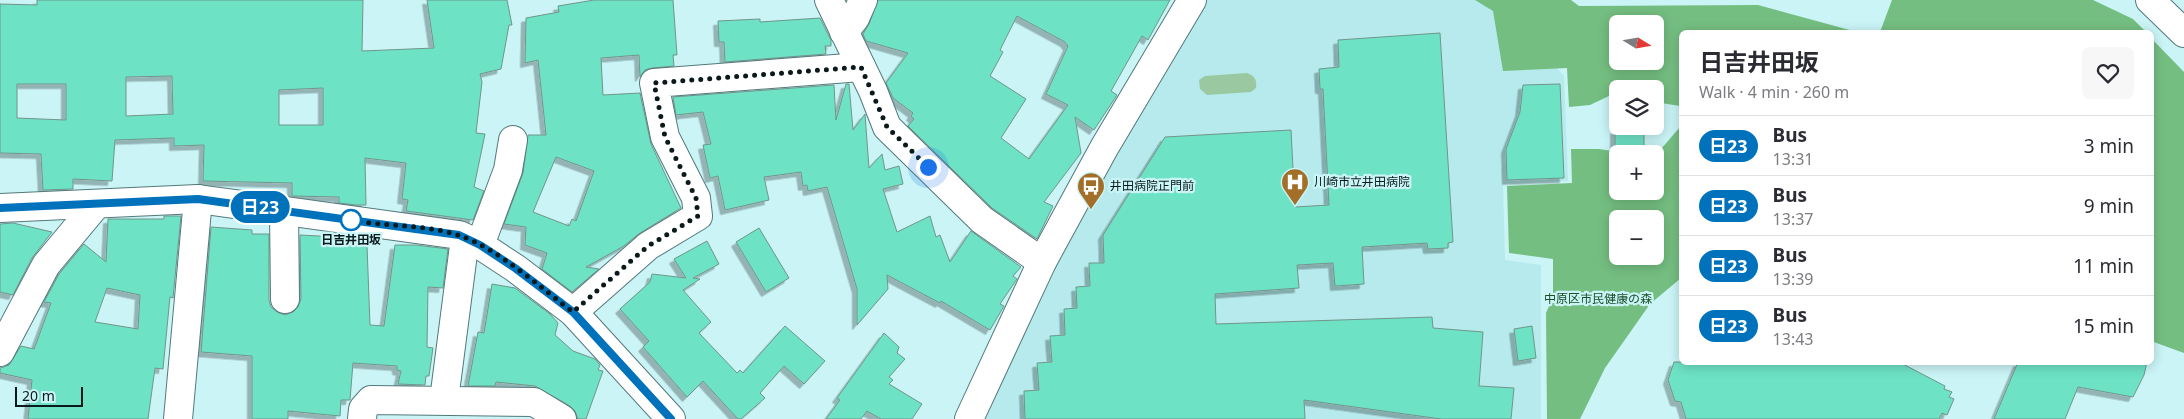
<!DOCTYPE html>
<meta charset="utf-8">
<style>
body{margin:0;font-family:"Noto Sans","Noto Sans JP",sans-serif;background:#f7f7f7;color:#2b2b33;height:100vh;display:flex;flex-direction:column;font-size:19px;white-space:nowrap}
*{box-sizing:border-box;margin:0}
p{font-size:16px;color:#7c7c81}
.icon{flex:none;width:28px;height:28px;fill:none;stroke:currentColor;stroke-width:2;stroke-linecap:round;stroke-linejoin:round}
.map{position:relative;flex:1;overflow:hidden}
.drawer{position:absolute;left:1679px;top:30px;width:475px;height:335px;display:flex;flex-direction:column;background:#fff;border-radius:8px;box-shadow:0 2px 12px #0003}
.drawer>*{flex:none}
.badge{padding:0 10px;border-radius:16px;font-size:18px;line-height:32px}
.needle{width:32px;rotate:101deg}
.tools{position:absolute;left:1609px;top:15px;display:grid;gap:10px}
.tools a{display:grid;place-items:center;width:55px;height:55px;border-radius:8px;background:#fff;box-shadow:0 2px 12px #0003;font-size:25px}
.scale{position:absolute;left:15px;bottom:12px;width:68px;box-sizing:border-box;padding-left:5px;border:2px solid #0a191a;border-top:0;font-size:14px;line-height:18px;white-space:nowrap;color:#0a191a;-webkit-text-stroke:4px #caf4f6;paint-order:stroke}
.you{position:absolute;width:25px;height:25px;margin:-12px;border:4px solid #fff;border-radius:50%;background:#1a73e8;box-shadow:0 0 0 8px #1a73e833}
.map>.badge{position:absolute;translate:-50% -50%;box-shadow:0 0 0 2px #fff}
.round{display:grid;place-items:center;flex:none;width:52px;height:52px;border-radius:8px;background:#f7f7f7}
.head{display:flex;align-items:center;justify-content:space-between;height:85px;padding:0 20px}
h1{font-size:24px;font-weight:700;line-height:38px}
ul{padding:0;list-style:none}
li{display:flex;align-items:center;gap:15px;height:60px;padding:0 20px;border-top:1px solid #e1e1e2}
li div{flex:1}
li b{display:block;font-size:19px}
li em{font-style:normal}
li .badge{min-width:55px;font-weight:700;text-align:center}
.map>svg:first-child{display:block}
</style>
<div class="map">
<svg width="2184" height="419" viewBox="0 0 2184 419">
<defs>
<filter id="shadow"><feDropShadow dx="-4.5" dy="4.5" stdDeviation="0" flood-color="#0004"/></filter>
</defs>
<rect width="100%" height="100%" fill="#caf4f6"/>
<path fill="#b6eaec" d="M1206 0H1490L1524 31 1564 76 1568 181 1503 184 1505 260 1541 265V419H982L1015 346 1103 173Z"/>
<path fill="#9ac9a1" d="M1247 73C1255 76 1257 80 1256 88L1251 92 1207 95 1200 89 1199 80 1205 76Z"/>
<g fill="#74be81" fill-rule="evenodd">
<path d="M1475 0H1571L1579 6 1758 5 1857 32H1681V278L1650 304 1605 368 1580 419H1547L1546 313 1553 297V259L1509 253 1507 186 1572 183 1571 149H1599L1633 154H1618V191H1655V156L1680 127V106L1655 102V89H1618L1617 97 1609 96 1590 105 1569 107 1567 68 1503 71 1493 11ZM1618 24H1655V61H1618ZM1618 219H1655V256H1618Z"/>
<path d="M1892 0H2093L2133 19 2146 32H1880Z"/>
<path d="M2151 38 2184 72V353L2151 341Z"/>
</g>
<g fill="#6de2c5" stroke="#71958a" fill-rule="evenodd" filter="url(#shadow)">
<path d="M37 0H363L362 51 434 48 427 0H507L512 25H509L501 69 480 74 482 82 476 133 485 134 474 187 484 191 473 220 406 211 408 200 402 199 406 163 365 158 366 205H356L339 203V197L292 196V183L203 181 204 145 174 146V138L115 140 112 181 73 179V189L43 190 41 154 0 153V4L37 5ZM172 76 173 114 126 116V77ZM17 84H66V120L17 118ZM323 88V125H279V90Z"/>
<path d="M594 0H673L677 55H673L674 66 652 68 645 70 640 77 639 55 601 58 603 95 640 93 651 144 681 208 640 233 624 246 586 267 599 269 572 292 542 269 547 253 525 245 526 227 504 224 523 173 528 135H546L538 60 525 63 526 18 559 12 558 6ZM556 157 594 171 576 221 572 219 569 226 533 212Z"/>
<path d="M878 0H1170L1148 40 1142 36 1111 91 1117 95 1094 130 1075 117 1081 153 1044 202 1053 206 1037 239 992 208 908 126 914 119 911 116 913 113 893 98 886 83 908 53 866 41 863 34 869 24ZM1017 16 1065 42 1068 46 1046 94 1068 105 1029 159 1001 138 1026 99 990 76 1003 52 1000 50Z"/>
<path d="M820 18 831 40V46H825L826 54 725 62 724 42H719L718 21 760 19V22Z"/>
<path d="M1440 33 1453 242 1448 243V248L1428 249 1427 243 1362 247 1364 284 1335 286 1333 263 1297 265 1299 288 1215 294 1216 324 1432 317 1433 328 1483 332 1479 386 1514 388 1511 419H1441L1304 400 1305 419H1025L1024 391 1039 390 1037 363 1052 362 1050 336 1065 335 1064 309 1077 308 1076 287 1090 286 1089 263H1104L1103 235 1165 137 1291 130 1295 207 1329 205 1323 89H1320L1319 69 1339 67 1338 40Z"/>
<path d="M846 84H849L853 130 865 114 869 168 882 154 885 170 899 166 903 184 883 189 897 232 930 216 936 237 940 235 950 262 971 231 1021 267 1013 276 1017 279 1000 304 1004 306 990 330 941 301 940 303 887 275 888 289 857 325V289L827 187 808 191 807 185 803 186 801 172 764 177 769 200 725 210 718 176 710 178 703 145 711 144 703 112 676 115 673 97 834 85 836 120Z"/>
<path d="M1560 84 1564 178 1507 180 1506 149 1520 112 1523 85Z"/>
<rect x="1615" y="130" width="29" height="18"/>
<path d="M164 216H181L173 298 170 297 163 369 155 368 148 419H28L32 380 0 373V368L9 365 21 346 34 349 51 303 44 302 59 274 84 244 106 262 108 219H164ZM107 288 140 295 138 329 95 322Z"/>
<path d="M13 223 52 232 32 258 13 295 0 292V224Z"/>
<path d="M211 227 252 230V234H269V300L271 307 277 312 285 315 293 312 298 307 301 299 300 235 359 238V245H367L370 325 384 326 395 245H416L448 249 443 288 428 287 427 347 433 348 429 376H426L425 385 398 384 401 371 397 370V366L353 363 350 400H341L340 416 288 411V419H252V356L201 352Z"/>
<path d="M759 228 789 278 766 292 736 242Z"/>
<path d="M707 241 719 264 693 278 700 279 683 290 711 322 699 333 737 373 740 370 743 373 785 326 825 361 804 384 784 366 760 393 765 398 741 419H738L703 381 687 397 643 347 649 341 620 309 650 282 652 274 686 278 674 259Z"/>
<path d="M492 284 515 288 550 314 558 323 555 335 573 351 595 359 600 365 598 370 603 371 586 419H578L575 411 570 406 535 386 496 382 495 386H468L478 332 484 333Z"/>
<path d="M1532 326 1536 358 1518 361 1514 329Z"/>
<path d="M884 333 899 347 897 353 905 359 889 377 893 380 889 384 922 404 912 419H881L867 411 861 419H826L840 400 837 398Z"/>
<path d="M1674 362H1899L1945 386 1944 389 1952 392 1949 397 1954 399 1947 415 1942 413 1939 419H1686L1681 402 1675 401 1668 380Z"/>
<path d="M2018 362H2147L2144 375 2133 397 2078 387 2065 419H1994Z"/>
</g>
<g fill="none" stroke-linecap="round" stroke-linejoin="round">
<g stroke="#53797b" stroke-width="30">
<g id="minor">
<path d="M829 0 873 91 887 127 982 220 1042 262"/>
<path d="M2150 0 2184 33"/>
<path d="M844 32 855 18 863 0"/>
<path d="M0 208 198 199 459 235 480 245 515 268 573 312 671 419"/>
<path d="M284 211 285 299"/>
<path d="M480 245 508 170 513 140"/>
<path d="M573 312 648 246 698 216 696 198 665 137 654 83 861 67"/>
<path d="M0 352 46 265 96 205"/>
<path d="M444 400 465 238"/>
<path d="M178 419 198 199"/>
<path d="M362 419 363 409 371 400 534 402 562 419"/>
<path d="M969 419 1042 262 1104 148 1192 0"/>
</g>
</g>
<use href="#minor" stroke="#fff" stroke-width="28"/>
</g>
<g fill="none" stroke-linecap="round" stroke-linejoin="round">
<g stroke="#fff" stroke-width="11">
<path id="line" d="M0 208 198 199 459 235 480 245 515 268 573 312 671 419"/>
</g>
<use href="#line" stroke="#0072bc" stroke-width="8"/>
<path stroke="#0a191a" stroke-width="5" stroke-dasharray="0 9" d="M351 220C386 227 424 224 458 235 496 247 541 288 573 312L648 246 698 216 696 198 665 137 654 83 861 67 887 127 928 167"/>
</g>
<defs>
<g id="hospital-pin" transform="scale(1.4375)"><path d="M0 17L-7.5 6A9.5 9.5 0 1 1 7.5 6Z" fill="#a36e27" stroke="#caf4f6"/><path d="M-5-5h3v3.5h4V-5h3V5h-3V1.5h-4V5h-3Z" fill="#fff"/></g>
<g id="bus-pin" transform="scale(1.4375)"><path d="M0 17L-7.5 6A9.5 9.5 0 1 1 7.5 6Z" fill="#a36e27" stroke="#caf4f6"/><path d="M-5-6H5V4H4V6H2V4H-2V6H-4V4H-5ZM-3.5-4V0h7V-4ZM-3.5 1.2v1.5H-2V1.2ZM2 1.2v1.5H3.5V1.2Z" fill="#fff"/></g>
</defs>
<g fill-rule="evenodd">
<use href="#hospital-pin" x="1295" y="182"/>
<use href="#bus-pin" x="1091" y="186"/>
</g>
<circle fill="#fff" stroke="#0072bc" stroke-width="2.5" cx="351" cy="220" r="10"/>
<g text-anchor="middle" stroke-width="4.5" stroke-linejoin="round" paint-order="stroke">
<g font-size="12" fill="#0a191a" stroke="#caf4f6" text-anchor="start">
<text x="1314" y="186">川崎市立井田病院</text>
<text x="1110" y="190">井田病院正門前</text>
</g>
<g font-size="12" font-weight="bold" fill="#0a191a" stroke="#caf4f6">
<text x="351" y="244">日吉井田坂</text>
</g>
<g font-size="12" fill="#1a4f27" stroke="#caf4f6">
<text x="1598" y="303">中原区市民健康の森</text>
</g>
</g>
</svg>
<div class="tools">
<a><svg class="needle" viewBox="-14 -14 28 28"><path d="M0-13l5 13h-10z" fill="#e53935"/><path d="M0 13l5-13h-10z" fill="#7c7c81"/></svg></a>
<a><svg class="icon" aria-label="layers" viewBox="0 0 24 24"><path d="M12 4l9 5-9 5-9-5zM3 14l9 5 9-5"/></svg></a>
<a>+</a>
<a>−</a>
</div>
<div class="scale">20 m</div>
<div class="you" style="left:928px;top:167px"></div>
<b class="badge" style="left:260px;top:207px;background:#0072bc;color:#fff">日23</b>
<section class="drawer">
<div class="head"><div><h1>日吉井田坂</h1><p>Walk · 4 min · 260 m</p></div><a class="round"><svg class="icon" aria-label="heart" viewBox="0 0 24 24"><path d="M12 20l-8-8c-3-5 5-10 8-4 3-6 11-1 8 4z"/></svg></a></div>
<ul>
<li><span class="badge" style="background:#0072bc;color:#fff">日23</span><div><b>Bus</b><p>13:31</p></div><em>3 min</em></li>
<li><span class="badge" style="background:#0072bc;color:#fff">日23</span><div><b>Bus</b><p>13:37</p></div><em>9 min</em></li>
<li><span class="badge" style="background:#0072bc;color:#fff">日23</span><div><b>Bus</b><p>13:39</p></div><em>11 min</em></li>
<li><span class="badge" style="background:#0072bc;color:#fff">日23</span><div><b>Bus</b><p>13:43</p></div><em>15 min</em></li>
</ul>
</section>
</div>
